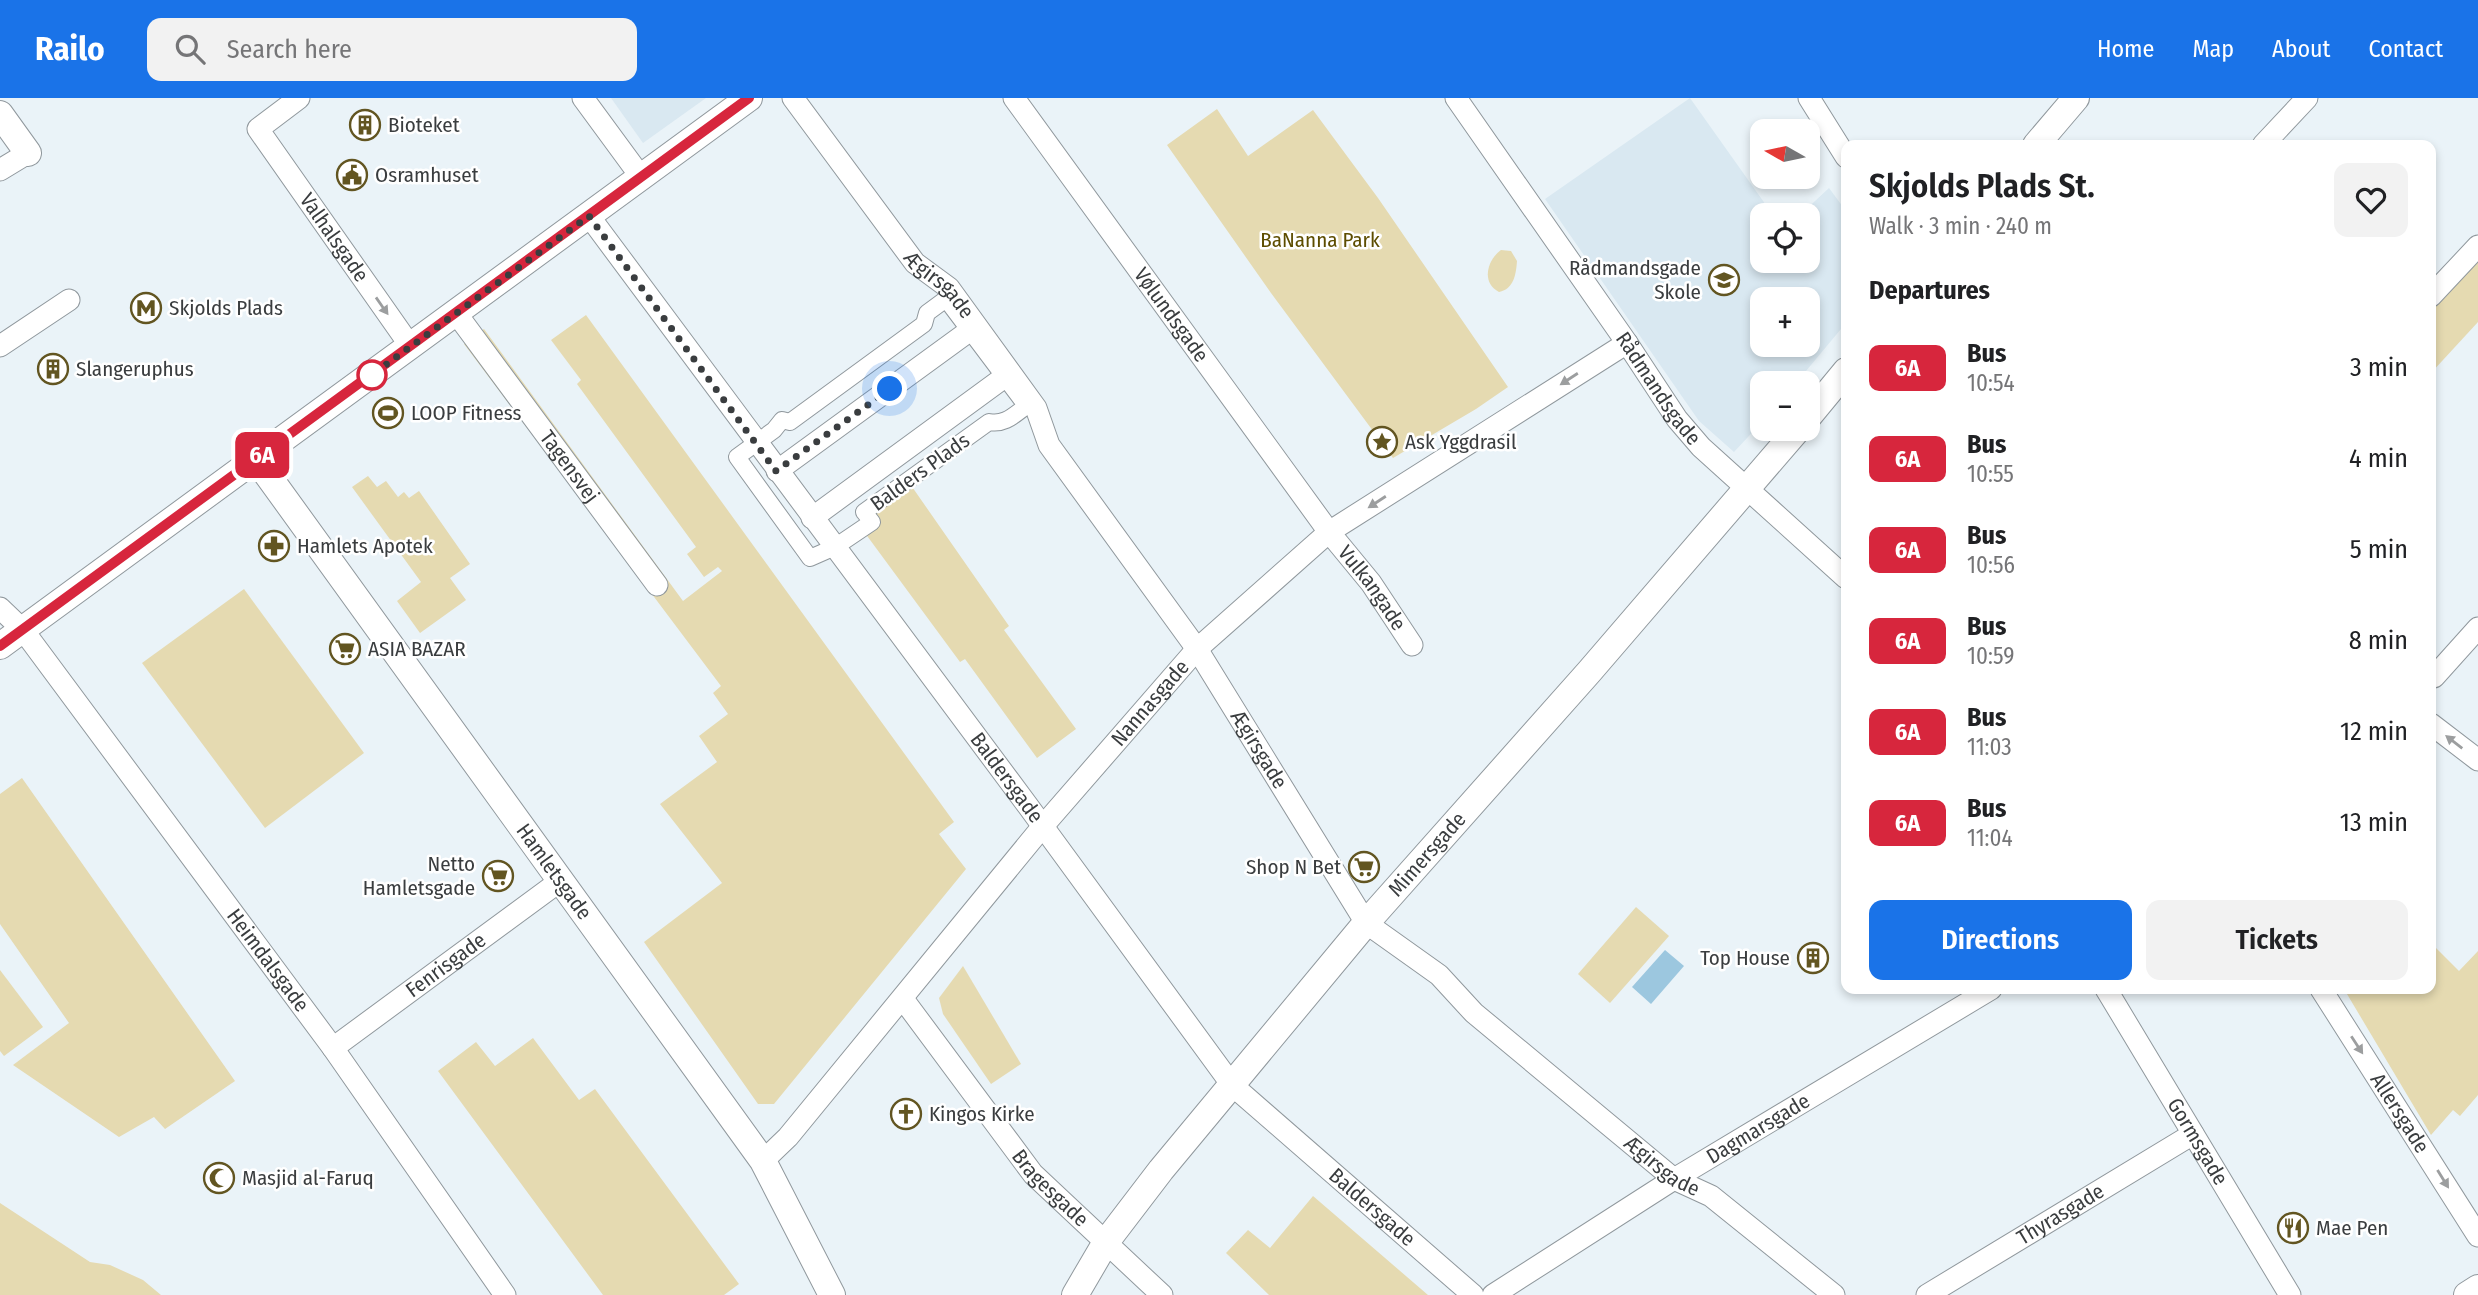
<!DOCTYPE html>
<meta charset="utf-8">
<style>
body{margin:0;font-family:"Fira Sans Condensed",sans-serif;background:#f2f2f2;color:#202124;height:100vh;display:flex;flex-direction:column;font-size:26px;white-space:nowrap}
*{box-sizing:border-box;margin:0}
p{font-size:23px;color:#757577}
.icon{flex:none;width:38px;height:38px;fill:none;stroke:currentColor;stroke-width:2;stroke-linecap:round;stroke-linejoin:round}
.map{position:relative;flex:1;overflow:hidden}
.sheet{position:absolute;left:1841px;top:42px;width:595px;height:854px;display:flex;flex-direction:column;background:#fff;border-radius:14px;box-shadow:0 4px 10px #0003}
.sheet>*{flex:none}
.badge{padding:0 14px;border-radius:10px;font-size:24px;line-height:46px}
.needle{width:46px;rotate:279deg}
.tools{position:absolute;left:1750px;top:21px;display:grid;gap:14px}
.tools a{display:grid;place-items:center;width:70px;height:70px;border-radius:14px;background:#fff;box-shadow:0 4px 10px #0003;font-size:35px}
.you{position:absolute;width:35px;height:35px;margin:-18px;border:5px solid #fff;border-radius:50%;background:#1a73e8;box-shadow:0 0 0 10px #1a73e833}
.map>.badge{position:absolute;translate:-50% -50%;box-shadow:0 0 0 4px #fff}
h2{padding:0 28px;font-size:26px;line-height:63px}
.round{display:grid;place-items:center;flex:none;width:74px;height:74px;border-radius:14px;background:#f2f2f2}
.head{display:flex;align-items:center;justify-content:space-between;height:119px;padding:0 28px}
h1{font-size:33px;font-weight:600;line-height:52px}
.cta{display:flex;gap:14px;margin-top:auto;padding:14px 28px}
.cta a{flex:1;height:80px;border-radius:14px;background:#1a73e8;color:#fff;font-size:28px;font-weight:600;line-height:80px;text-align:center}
.cta a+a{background:#f2f2f2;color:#202124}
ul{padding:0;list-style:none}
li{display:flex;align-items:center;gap:21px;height:91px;padding:0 28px}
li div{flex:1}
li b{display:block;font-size:26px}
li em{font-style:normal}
li .badge{min-width:77px;font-weight:700;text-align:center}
header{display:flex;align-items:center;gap:42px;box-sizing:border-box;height:98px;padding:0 35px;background:#1a73e8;color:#fff}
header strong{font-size:33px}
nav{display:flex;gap:38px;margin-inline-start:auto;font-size:24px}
.search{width:490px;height:63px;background:#f2f2f2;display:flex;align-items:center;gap:18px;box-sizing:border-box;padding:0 24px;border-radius:14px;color:#757577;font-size:26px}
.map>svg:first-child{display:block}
</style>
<header>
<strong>Railo</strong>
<div class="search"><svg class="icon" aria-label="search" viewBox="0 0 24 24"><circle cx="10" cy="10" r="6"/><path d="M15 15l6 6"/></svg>Search here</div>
<nav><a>Home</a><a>Map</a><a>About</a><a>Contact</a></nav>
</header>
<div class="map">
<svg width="2478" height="1197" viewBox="0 0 2478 1197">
<rect width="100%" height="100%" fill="#eaf3f8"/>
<g fill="#d9e8f1" fill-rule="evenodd">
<path d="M611 0H706L643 45Z"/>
<path d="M1690 0 1773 117H1762V163H1808V117H1800L1829 90 1846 113V225L1796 285H1762V324L1734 354 1699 323 1545 101ZM1762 201H1808V247H1762Z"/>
</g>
<g fill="#e5dab1">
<path d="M1217 11 1248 58 1313 12 1378 100 1508 289 1476 311 1393 360 1271 195 1167 47Z"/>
<path d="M1501 152 1511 153 1517 163C1516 176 1514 191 1499 194 1481 185 1487 162 1501 152Z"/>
<path d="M2478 162V224L2431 275V213Z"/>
<path d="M586 217 954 724 939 736 966 771 774 1006H758L644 844 722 785 660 706 717 664 699 638 728 616 713 595 721 588 464 246 484 231 683 503 722 473 718 469 704 479 687 456 696 449 577 286 581 282 551 242Z"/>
<path d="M368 378 377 389 386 383 398 399 404 394 409 400 419 393 470 466 450 480 466 502 420 535 397 503 421 484 352 389Z"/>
<path d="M908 383 1009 528 1004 532 1076 631 1037 660 965 561 960 564 862 431 864 414Z"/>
<path d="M244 491 364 655 265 730 142 565Z"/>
<path d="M22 680 235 983 165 1031 154 1019 119 1039 13 967 69 925 0 826V696Z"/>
<path d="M1636 809 1669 838 1610 905 1578 876Z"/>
<path d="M2431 845 2459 873 2478 853V997L2460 1018 2453 1012 2431 1037 2344 891H2431Z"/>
<path d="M963 868 1021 966 991 986 943 916 939 900Z"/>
<path d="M0 872 43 929 4 958 0 953Z"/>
<path d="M533 940 579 1002 595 991 739 1186 724 1197H603L438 973 476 944 495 968Z"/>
<path d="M1313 1098 1428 1197H1269L1226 1155 1248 1132 1270 1150Z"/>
<path d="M0 1105 90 1164 110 1167 143 1182 161 1197H0Z"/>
</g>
<path fill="#9cc7df" d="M1665 852 1684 868 1651 906 1632 889Z"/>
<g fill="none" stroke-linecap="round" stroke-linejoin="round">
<g stroke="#90989d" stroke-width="18">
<path id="pedestrian" d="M946 201 1025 306V309C1013 318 1004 327 989 324L864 414 872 424 835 449 810 460 737 359 774 332 782 322 790 324 924 226 927 215Z"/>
</g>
<g stroke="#90989d" stroke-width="23">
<g id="minor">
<path id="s1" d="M299 0 258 31 411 249"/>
<path d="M583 0 641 79"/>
<path id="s2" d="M793 0 915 165 949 190 1036 310 1049 347 1197 551 1366 825 1439 877 1474 915 1674 1081 1711 1098 1834 1197"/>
<path id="s3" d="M1014 0 1329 434 1371 485 1412 547"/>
<path id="s4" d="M1456 0 1627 245 1677 321 1701 349 1846 480"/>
<path d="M1809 0 1846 59"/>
<path d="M2263 47 2307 0"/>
<path d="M0 72 28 55"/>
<path id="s5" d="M589 118 1028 708 1232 987 1473 1197"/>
<path d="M2431 198 2478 148"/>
<path id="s6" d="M456 215 657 487"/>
<path d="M0 248 69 202"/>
<path d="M777 373 976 228"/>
<path d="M812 420 1010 275"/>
<path id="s7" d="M0 510 23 532 333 950 505 1197"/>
<path d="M2434 579 2478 530"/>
<path d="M2431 626 2478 662"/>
<path id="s8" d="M2106 891 2290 1197"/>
<path id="s9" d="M2321 891 2478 1138"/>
<path id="s10" d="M903 901 1033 1076 1162 1197"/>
<path id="s11" d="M333 950 560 783"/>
<path id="s12" d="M763 1063 788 1039 1043 728 1197 551 1329 434 1627 245"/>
<path id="s13" d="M1493 1197 1674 1081 1991 891"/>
<path id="s14" d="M1927 1197 2193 1036"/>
</g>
</g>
<g stroke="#90989d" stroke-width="28">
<g id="tertiary">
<path d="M0 16 28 55"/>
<path d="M2036 47 2076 0"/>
<path d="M1808 319 1846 273"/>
<path id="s15" d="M256 361 763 1063 832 1197"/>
<path d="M0 548 749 0"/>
<path id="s16" d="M1075 1197 1106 1144 1161 1072 1366 825 1589 574 1798 331"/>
<path d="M2467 1197 2478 1190"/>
</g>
</g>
<use href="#pedestrian" stroke="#fff" stroke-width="16"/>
<use href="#minor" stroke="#fff" stroke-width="21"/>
<use href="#tertiary" stroke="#fff" stroke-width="26"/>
</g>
<defs><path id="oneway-solid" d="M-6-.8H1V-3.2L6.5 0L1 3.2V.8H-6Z" transform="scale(1.75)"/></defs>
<g fill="#9c9e9f">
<use href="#oneway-solid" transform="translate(382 208) rotate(55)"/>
<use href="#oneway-solid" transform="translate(1569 281) rotate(147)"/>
<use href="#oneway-solid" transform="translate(1377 404) rotate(147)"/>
<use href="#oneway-solid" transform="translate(2454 644) rotate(-142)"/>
<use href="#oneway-solid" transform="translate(2357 947) rotate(57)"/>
<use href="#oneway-solid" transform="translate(2443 1081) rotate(58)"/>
</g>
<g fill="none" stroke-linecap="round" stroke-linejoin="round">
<g stroke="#fff" stroke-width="16">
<path id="line" d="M0 548 749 0"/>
</g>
<use href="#line" stroke="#d7263d" stroke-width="10"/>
<path stroke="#3a3d3f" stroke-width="7" stroke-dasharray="0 12.6" d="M372 277 369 279 589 118 776 373 890 291"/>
</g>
<defs>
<g id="building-ring" transform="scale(1.575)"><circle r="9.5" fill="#fff" stroke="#625521" stroke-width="1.5"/><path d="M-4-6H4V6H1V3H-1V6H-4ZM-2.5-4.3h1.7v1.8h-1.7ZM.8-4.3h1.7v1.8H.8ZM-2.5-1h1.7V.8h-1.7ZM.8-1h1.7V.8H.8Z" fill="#625521"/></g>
<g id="civic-ring" transform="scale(1.575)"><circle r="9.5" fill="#fff" stroke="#625521" stroke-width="1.5"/><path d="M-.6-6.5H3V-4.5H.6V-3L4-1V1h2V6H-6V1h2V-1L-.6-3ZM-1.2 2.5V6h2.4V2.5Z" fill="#625521"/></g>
<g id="school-ring" transform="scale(1.575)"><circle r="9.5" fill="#fff" stroke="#625521" stroke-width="1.5"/><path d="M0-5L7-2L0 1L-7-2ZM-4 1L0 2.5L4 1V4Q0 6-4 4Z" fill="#625521"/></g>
<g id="metro-ring" transform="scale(1.575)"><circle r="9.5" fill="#fff" stroke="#625521" stroke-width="1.5"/><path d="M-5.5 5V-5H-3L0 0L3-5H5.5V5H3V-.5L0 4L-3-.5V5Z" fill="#625521"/></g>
<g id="stadium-ring" transform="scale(1.575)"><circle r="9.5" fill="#fff" stroke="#625521" stroke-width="1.5"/><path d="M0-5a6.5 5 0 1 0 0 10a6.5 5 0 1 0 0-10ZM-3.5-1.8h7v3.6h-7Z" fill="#625521"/></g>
<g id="sight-ring" transform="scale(1.575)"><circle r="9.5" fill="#fff" stroke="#625521" stroke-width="1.5"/><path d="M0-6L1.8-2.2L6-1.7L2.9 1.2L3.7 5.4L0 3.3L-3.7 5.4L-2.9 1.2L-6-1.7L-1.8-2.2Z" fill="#625521"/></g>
<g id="pharmacy-ring" transform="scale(1.575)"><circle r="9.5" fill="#fff" stroke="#625521" stroke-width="1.5"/><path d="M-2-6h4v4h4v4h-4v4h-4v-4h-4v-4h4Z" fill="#625521"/></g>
<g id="supermarket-ring" transform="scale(1.575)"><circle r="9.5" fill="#fff" stroke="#625521" stroke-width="1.5"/><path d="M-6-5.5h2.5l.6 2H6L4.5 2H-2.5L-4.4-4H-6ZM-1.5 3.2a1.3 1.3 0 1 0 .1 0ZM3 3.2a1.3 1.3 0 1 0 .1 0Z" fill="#625521"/></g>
<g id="church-ring" transform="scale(1.575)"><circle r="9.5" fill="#fff" stroke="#625521" stroke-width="1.5"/><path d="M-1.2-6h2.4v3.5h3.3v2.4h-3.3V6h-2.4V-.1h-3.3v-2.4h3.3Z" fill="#625521"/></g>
<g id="mosque-ring" transform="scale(1.575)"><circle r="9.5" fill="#fff" stroke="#625521" stroke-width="1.5"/><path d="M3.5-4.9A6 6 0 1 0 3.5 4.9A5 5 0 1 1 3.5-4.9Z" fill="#625521"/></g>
<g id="restaurant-ring" transform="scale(1.575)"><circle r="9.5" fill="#fff" stroke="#625521" stroke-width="1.5"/><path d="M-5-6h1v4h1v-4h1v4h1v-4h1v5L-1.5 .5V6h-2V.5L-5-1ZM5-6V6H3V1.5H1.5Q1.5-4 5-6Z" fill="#625521"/></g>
</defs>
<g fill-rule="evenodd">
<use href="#building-ring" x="365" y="27"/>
<use href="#civic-ring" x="352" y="77"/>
<use href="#school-ring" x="1724" y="182"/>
<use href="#metro-ring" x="146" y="210"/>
<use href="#building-ring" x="53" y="271"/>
<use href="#stadium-ring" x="388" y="315"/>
<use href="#sight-ring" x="1382" y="344"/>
<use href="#pharmacy-ring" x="274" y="448"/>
<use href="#supermarket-ring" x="345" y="551"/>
<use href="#supermarket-ring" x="1364" y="769"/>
<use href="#supermarket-ring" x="498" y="778"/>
<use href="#building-ring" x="1813" y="860"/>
<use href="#church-ring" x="906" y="1016"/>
<use href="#mosque-ring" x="219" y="1080"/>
<use href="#restaurant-ring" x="2293" y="1130"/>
</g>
<circle fill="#fff" stroke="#d7263d" stroke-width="3.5" cx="372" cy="277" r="14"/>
<g text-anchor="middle" stroke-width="5" stroke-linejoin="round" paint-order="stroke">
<g font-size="21" fill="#3a3d3f" stroke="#fff" text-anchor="start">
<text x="388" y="34">Bioteket</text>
<text x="375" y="84">Osramhuset</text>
<text x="1701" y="177" text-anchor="end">Rådmandsgade<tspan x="1701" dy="24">Skole</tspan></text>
<text x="169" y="217">Skjolds Plads</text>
<text x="76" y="278">Slangeruphus</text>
<text x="411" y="322">LOOP Fitness</text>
<text x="1405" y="351">Ask Yggdrasil</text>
<text x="297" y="455">Hamlets Apotek</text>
<text x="368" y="558">ASIA BAZAR</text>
<text x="475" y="773" text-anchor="end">Netto<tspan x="475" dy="24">Hamletsgade</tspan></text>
<text x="1341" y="776" text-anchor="end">Shop N Bet</text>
<text x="1790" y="867" text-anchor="end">Top House</text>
<text x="929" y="1023">Kingos Kirke</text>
<text x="242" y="1087">Masjid al-Faruq</text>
<text x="2316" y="1137">Mae Pen</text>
</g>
<g font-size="21" fill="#3a3d3f" stroke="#fff">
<text dy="7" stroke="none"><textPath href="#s1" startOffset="184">Valhalsgade</textPath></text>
<text dy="7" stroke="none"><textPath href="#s2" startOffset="238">Ægirsgade</textPath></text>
<text dy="7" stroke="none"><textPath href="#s3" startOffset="268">Vølundsgade</textPath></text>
<text dy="7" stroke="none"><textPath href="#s4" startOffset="354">Rådmandsgade</textPath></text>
<text dy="7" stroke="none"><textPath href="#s6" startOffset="191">Tagensvej</textPath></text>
<text transform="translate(920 374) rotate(-36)" y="7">Balders Plads</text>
<text dy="7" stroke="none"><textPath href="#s3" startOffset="607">Vulkangade</textPath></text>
<text dy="7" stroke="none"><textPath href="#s12" startOffset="600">Nannasgade</textPath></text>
<text dy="7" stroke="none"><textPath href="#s2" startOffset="805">Ægirsgade</textPath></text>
<text dy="7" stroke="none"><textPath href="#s5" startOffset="700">Baldersgade</textPath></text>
<text dy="7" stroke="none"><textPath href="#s16" startOffset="565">Mimersgade</textPath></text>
<text dy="7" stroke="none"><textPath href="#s15" startOffset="509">Hamletsgade</textPath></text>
<text dy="7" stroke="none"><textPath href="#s7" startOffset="443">Heimdalsgade</textPath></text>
<text dy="7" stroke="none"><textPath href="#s11" startOffset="140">Fenrisgade</textPath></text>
<text dy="7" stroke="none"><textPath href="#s9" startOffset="147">Allersgade</textPath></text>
<text dy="7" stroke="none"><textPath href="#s13" startOffset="313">Dagmarsgade</textPath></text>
<text dy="7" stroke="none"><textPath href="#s8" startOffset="178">Gormsgade</textPath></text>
<text dy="7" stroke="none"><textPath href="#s2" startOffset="1393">Ægirsgade</textPath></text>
<text dy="7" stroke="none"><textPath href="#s10" startOffset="240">Bragesgade</textPath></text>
<text dy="7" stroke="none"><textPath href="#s5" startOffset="1267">Baldersgade</textPath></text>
<text dy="7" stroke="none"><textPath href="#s14" startOffset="156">Thyrasgade</textPath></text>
</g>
<g font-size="21" fill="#5d4d00" stroke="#fff">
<text x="1320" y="149">BaNanna Park</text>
</g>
</g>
</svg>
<div class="tools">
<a><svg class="needle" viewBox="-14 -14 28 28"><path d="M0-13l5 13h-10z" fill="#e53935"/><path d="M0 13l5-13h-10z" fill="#757577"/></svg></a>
<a><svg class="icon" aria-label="locate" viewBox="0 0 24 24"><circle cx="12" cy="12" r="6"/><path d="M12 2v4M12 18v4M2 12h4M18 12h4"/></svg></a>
<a>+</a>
<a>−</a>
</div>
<div class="you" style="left:890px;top:291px"></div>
<b class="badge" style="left:262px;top:357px;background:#d7263d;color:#fff">6A</b>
<section class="sheet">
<div class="head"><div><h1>Skjolds Plads St.</h1><p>Walk · 3 min · 240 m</p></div><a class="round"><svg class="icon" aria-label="heart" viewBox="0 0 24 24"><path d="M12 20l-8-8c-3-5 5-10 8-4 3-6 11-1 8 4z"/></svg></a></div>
<h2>Departures</h2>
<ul>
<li><span class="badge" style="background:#d7263d;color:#fff">6A</span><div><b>Bus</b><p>10:54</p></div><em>3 min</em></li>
<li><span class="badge" style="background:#d7263d;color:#fff">6A</span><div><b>Bus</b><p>10:55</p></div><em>4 min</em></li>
<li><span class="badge" style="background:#d7263d;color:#fff">6A</span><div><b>Bus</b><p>10:56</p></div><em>5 min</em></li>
<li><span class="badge" style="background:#d7263d;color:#fff">6A</span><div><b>Bus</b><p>10:59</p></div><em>8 min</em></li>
<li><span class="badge" style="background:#d7263d;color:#fff">6A</span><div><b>Bus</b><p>11:03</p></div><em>12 min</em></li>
<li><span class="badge" style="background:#d7263d;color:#fff">6A</span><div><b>Bus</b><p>11:04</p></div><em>13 min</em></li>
</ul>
<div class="cta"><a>Directions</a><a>Tickets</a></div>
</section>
</div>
